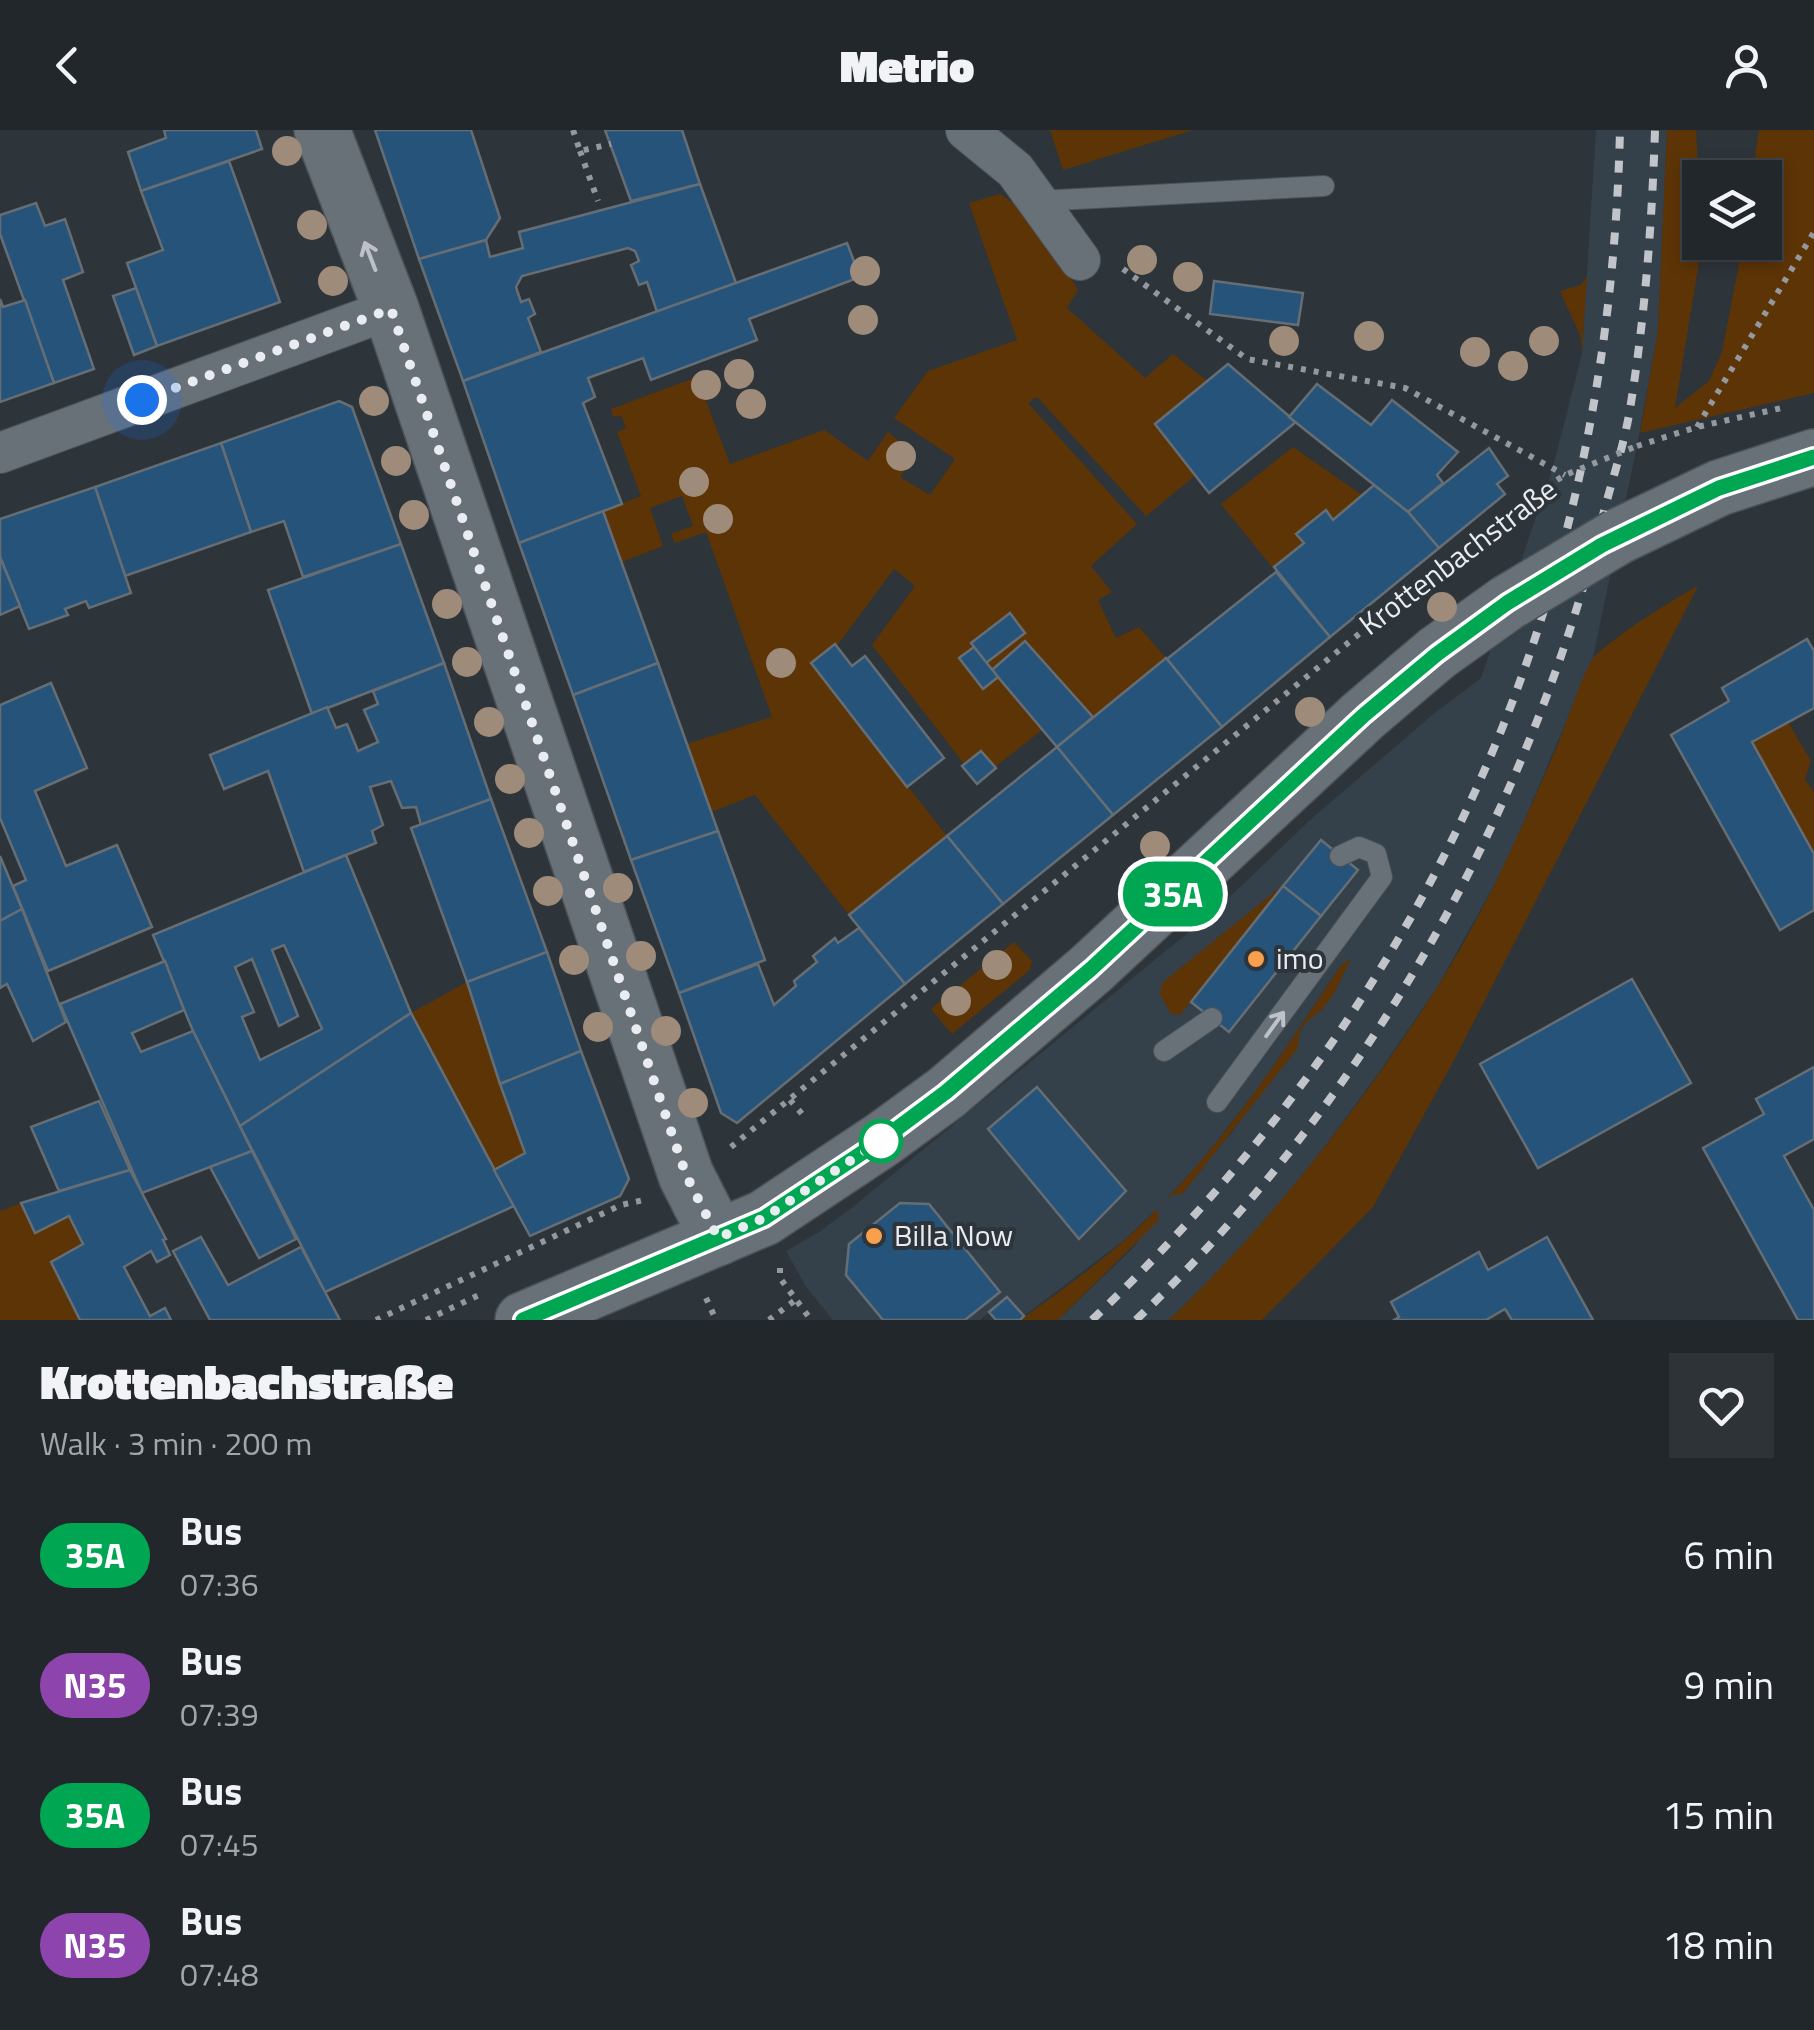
<!DOCTYPE html>
<meta charset="utf-8">
<style>
body{margin:0;font-family:"Titillium Web",sans-serif;background:#2e3338;color:#f1f3f6;height:100vh;display:flex;flex-direction:column;font-size:38px;white-space:nowrap}
*{box-sizing:border-box;margin:0}
p{font-size:32px;color:#a2a5a9}
.icon{flex:none;width:55px;height:55px;fill:none;stroke:currentColor;stroke-width:2;stroke-linecap:round;stroke-linejoin:round}
.map{position:relative;height:1190px;overflow:hidden}
.sheet{display:flex;flex-direction:column;background:#22272c;flex:1}
.sheet>*{flex:none}
.badge{padding:0 20px;border-radius:32px;font-size:35px;line-height:65px}
.fabs{position:absolute;left:1682px;top:30px;display:grid;gap:20px}
.fabs a{display:grid;place-items:center;width:100px;height:100px;border-radius:0px;background:#22272c;box-shadow:0 5px 15px #0003,0 0 0 2px #3f4448;font-size:50px}
.you{position:absolute;width:50px;height:50px;margin:-25px;border:8px solid #fff;border-radius:50%;background:#1a73e8;box-shadow:0 0 0 15px #1a73e833}
.map>.badge{position:absolute;translate:-50% -50%;box-shadow:0 0 0 5px #fff}
.round{display:grid;place-items:center;flex:none;width:105px;height:105px;border-radius:0px;background:#2e3338}
.headline{display:flex;align-items:center;justify-content:space-between;height:170px;padding:0 40px}
h1{font-size:48px;font-weight:800;line-height:75px}
ul{padding:0;list-style:none}
li{display:flex;align-items:center;gap:30px;height:130px;padding:0 40px}
li div{flex:1}
li b{display:block;font-size:38px}
li em{font-style:normal}
li .badge{min-width:110px;font-weight:700;text-align:center}
header{display:flex;justify-content:space-between;align-items:center;height:130px;padding:0 40px;background:#22272c;font-size:45px;font-weight:800}
.map>svg:first-child{display:block}
</style>
<header><svg class="icon" aria-label="back" viewBox="0 0 24 24"><path d="M15 5l-7 7 7 7"/></svg>Metrio<svg class="icon" aria-label="person" viewBox="0 0 24 24"><circle cx="12" cy="8" r="4"/><path d="M4 21q1-7 8-7t8 7"/></svg></header>
<div class="map">
<svg width="1814" height="1190" viewBox="0 0 1814 1190">
<rect width="100%" height="100%" fill="#2d343a"/>
<path fill="#34404a" fill-rule="evenodd" d="M1596 0H1667L1658 201 1637 316 1593 528 1506 734 1438 856 1378 944 1298 1053 1210 1151 1169 1190H1058L1135 1116 1156 1080 1123 1111 1024 1186 1007 1167 980 1190H833L806 1157 786 1121 819 1102 854 1076 1217 779 1309 691 1432 585 1481 548 1553 337 1582 223ZM1350 830 1323 878 1311 885 1231 1004 1171 1064 1203 1029 1269 944 1341 835Z"/>
<g fill="#5d3406">
<path d="M1050 0H1193L1063 40Z"/>
<path d="M1667 0H1696L1702 114 1675 278 1709 251 1722 222 1743 113 1765 112V48L1752 47 1759 0H1814V263L1640 303 1658 201Z"/>
<path d="M1000 64 1035 88 1078 160 1067 178 1145 248 1173 224 1207 251 1156 294 1196 345 1146 386 1037 267 1028 273 1137 394 1091 436 1112 462 1098 470 1116 508 1139 497 1166 528 1093 587 1025 511 992 540 986 533 1024 503 972 513 974 517 959 529 983 559 998 547 1042 600 995 637 981 621 965 635 872 515 915 456 894 439 836 517 811 533 947 706 849 785 755 665 711 682 687 614 772 587 706 402 675 413 671 404 693 396 682 366 650 378 663 416 622 432 603 381 641 366 617 302 626 298 621 286 613 287 611 279 697 247 730 334 824 300 868 331 888 302 915 324 900 347 930 365 955 329 894 288 928 241 1017 210 969 73Z"/>
<path d="M1587 146 1582 223 1580 205 1560 161 1581 155Z"/>
<path d="M1293 317 1362 365 1333 390 1326 381 1296 403 1304 413 1274 437 1276 442 1221 374Z"/>
<path d="M1698 456 1452 934 1373 1077 1262 1190H1169C1272 1091 1359 979 1436 859 1484 784 1520 702 1555 621 1566 596 1579 551 1592 530 1602 514 1678 466 1698 456Z"/>
<path d="M1788 592 1811 631 1805 649 1814 662V724L1752 612Z"/>
<path d="M1278 759 1280 760 1180 885 1171 884 1160 864 1162 853Z"/>
<path d="M1014 812 1032 831 1030 840 952 904 931 879Z"/>
<path d="M1352 828C1343 843 1335 867 1322 879 1306 894 1299 893 1298 918L1183 1063C1170 1065 1165 1069 1157 1079L1159 1090 1058 1190H1020C1063 1159 1108 1128 1146 1090 1223 1015 1282 925 1341 835Z"/>
<path d="M467 852 525 1023 494 1040 411 883Z"/>
<path d="M21 1073 35 1102 69 1086 83 1114 51 1133 80 1190H0V1081Z"/>
</g>
<g fill="#26537a" stroke="#666e75" stroke-width="2.5" fill-rule="evenodd">
<path d="M164 0H256L262 19 141 61 128 22 166 8Z"/>
<path d="M375 0H471L500 88 486 110 419 129Z"/>
<path d="M605 0H682L700 54 631 71Z"/>
<path d="M229 31 280 172 157 216 127 133 163 120 141 61Z"/>
<path d="M700 54 736 153 657 182 647 152 639 155 631 135 639 131 635 121 628 118 522 146 516 157 521 172 529 169 535 184 528 188 541 222 463 251 419 129 486 110 490 127 523 118 519 102Z"/>
<path d="M36 73 45 96 65 89 83 142 63 150 94 239 54 253 0 104V85Z"/>
<path d="M847 113 860 147 749 189 757 210 651 250 643 228 588 248 595 267 583 273 622 374 519 413 463 251Z"/>
<path d="M1214 151 1303 163 1298 195 1210 184Z"/>
<path d="M136 158 157 216 134 225 113 166Z"/>
<path d="M0 169 3 177 25 170 54 253 0 272Z"/>
<path d="M1228 234 1296 292 1209 363 1155 294Z"/>
<path d="M1317 254 1371 295 1392 270 1458 322 1437 345 1443 353 1408 382 1289 287Z"/>
<path d="M339 271 352 277 401 414 303 447 284 391 251 402 221 313Z"/>
<path d="M221 313 251 402 125 446 95 357Z"/>
<path d="M1489 318 1508 346 1497 354 1505 364 1439 418 1408 382Z"/>
<path d="M1374 355 1408 382 1439 418 1330 507 1274 437 1304 413 1296 404 1326 380 1333 390Z"/>
<path d="M95 357 131 463 89 478 86 471 65 479 68 485 29 499 0 427V389Z"/>
<path d="M603 381 658 533 573 565 519 413Z"/>
<path d="M401 414 444 533 312 584 268 460Z"/>
<path d="M0 427 20 476 0 485Z"/>
<path d="M1276 442 1330 507 1222 597 1167 529Z"/>
<path d="M1010 483 1025 503 986 533 971 513Z"/>
<path d="M1807 509 1814 521V578L1752 612 1814 724V780L1780 800 1671 605 1729 571 1722 558Z"/>
<path d="M1025 511 1093 587 1057 617 992 540Z"/>
<path d="M835 514 852 536 865 526 944 628 907 657 811 533Z"/>
<path d="M974 517 998 547 983 559 959 528Z"/>
<path d="M1166 528 1222 597 1113 685 1057 617Z"/>
<path d="M444 533 491 669 421 695 416 677 402 678 391 651 370 657 383 695 372 701 376 713 304 742 268 641 224 659 210 625 327 577 336 598 347 594 358 621 378 612 364 580 378 574 373 561Z"/>
<path d="M658 533 718 701 631 730 573 565Z"/>
<path d="M51 553 87 638 35 661 66 736 117 715 152 797 48 841 13 756 26 750 0 688V575Z"/>
<path d="M1057 617 1113 685 1003 774 947 706Z"/>
<path d="M981 621 996 638 977 654 962 636Z"/>
<path d="M491 669 547 822 467 852 411 698Z"/>
<path d="M718 701 765 830 679 863 631 730Z"/>
<path d="M947 706 1003 774 905 854 849 785Z"/>
<path d="M1321 710 1358 740 1321 786 1283 756Z"/>
<path d="M346 725 411 883 240 996 193 901 153 805ZM284 815 322 899 260 930 242 887 254 882 235 837 252 829 279 896 298 886 272 820Z"/>
<path d="M0 726 22 779 0 791Z"/>
<path d="M1283 756 1321 786 1229 902 1191 872Z"/>
<path d="M22 779 66 892 33 911 7 854 0 858V791Z"/>
<path d="M859 798 905 854 737 993 721 983 679 863 758 834 774 875 796 856 794 851 817 832 813 826 835 808 838 813Z"/>
<path d="M547 822 581 921 500 954 467 852Z"/>
<path d="M165 831 184 880 132 903 141 922 193 901 252 1021 142 1063 60 874Z"/>
<path d="M1632 849 1691 953 1538 1038 1480 934Z"/>
<path d="M411 883 514 1076 325 1162 240 996Z"/>
<path d="M581 921 629 1049 620 1066 530 1106 494 1040 525 1023 500 954Z"/>
<path d="M1814 937V1009L1784 1026 1814 1080V1190H1798L1703 1018 1764 984 1756 969Z"/>
<path d="M1037 957 1126 1061 1079 1109 988 999Z"/>
<path d="M99 971 130 1040 59 1061 31 997Z"/>
<path d="M252 1021 296 1109 259 1128 210 1037Z"/>
<path d="M130 1040 166 1109 163 1110 170 1125 157 1132 151 1121 124 1137 150 1186 165 1178 171 1190H80L51 1132 83 1114 69 1086 35 1103 21 1073Z"/>
<path d="M900 1073 929 1074 1000 1162 965 1190H883L846 1145 849 1114Z"/>
<path d="M201 1107 228 1155 301 1117 340 1190H210L173 1121Z"/>
<path d="M1547 1107 1593 1190H1512L1505 1179 1486 1190H1394L1399 1187 1391 1172 1479 1122 1488 1140Z"/>
<path d="M1007 1167 1024 1186 1020 1190H996L989 1182Z"/>
</g>
<g fill="none" stroke-linecap="round" stroke-linejoin="round">
<g stroke="#4c5257" stroke-width="22">
<g id="lane">
<path d="M1038 71 1324 56"/>
<path d="M1164 921 1212 888"/>
<path d="M1217 972 1382 747 1376 724 1359 717 1340 726"/>
</g>
</g>
<g stroke="#4c5257" stroke-width="42">
<g id="street">
<path d="M966 0 1015 40 1080 130"/>
<path d="M0 323 391 179"/>
</g>
</g>
<g stroke="#4c5257" stroke-width="58">
<g id="secondary">
<path d="M322 0 391 179 686 1045 718 1108"/>
<path d="M1619 406 1719 358 1814 327"/>
<path d="M523 1190 764 1088 883 1009 946 963 1091 839 1364 585 1437 523 1507 473"/>
</g>
</g>
<g stroke="#93999e" stroke-width="6" stroke-dasharray="5 8" stroke-linecap="butt">
<path d="M573 0 580 21 611 14"/>
<path d="M580 21 598 71"/>
<path d="M1123 139 1247 229 1405 258 1565 345"/>
<path d="M1697 297 1814 102"/>
<path d="M1637 316 1697 297 1786 277"/>
<path d="M790 970 803 985"/>
<path d="M731 1017 1501 388 1546 357"/>
<path d="M780 1138V1148L811 1190"/>
<path d="M706 1168 716 1190"/>
<path d="M376 1190 621 1075 644 1070"/>
<path d="M426 1190 479 1165"/>
<path d="M769 1190 794 1171"/>
</g>
<use href="#lane" stroke="#697178" stroke-width="20"/>
<use href="#street" stroke="#697178" stroke-width="40"/>
<use href="#secondary" stroke="#697178" stroke-width="55"/>
<g stroke="#c1c5ca" stroke-width="8" stroke-dasharray="12 12" stroke-linecap="butt">
<path d="M1092 1190C1434 865 1609 472 1620 0"/>
<path d="M1136 1190C1363 974 1525 693 1602 389 1611 353 1624 316 1630 279 1645 187 1652 93 1655 0"/>
</g>
<g stroke="#4c5257" stroke-width="58" stroke-linecap="butt">
<path id="secondary-bridge" d="M1507 473 1619 406"/>
</g>
<path stroke="#93999e" stroke-width="6" stroke-dasharray="5 8" stroke-linecap="butt" d="M1546 357 1565 345 1637 316"/>
<use href="#secondary-bridge" stroke="#697178" stroke-width="55"/>
</g>
<g fill="#9f8b7a">
<circle cx="287" cy="21" r="15"/>
<circle cx="312" cy="95" r="15"/>
<circle cx="1142" cy="130" r="15"/>
<circle cx="865" cy="141" r="15"/>
<circle cx="1188" cy="147" r="15"/>
<circle cx="333" cy="151" r="15"/>
<circle cx="863" cy="190" r="15"/>
<circle cx="1369" cy="206" r="15"/>
<circle cx="1284" cy="211" r="15"/>
<circle cx="1544" cy="211" r="15"/>
<circle cx="1475" cy="222" r="15"/>
<circle cx="1513" cy="236" r="15"/>
<circle cx="739" cy="244" r="15"/>
<circle cx="706" cy="255" r="15"/>
<circle cx="374" cy="271" r="15"/>
<circle cx="751" cy="274" r="15"/>
<circle cx="901" cy="326" r="15"/>
<circle cx="396" cy="331" r="15"/>
<circle cx="694" cy="352" r="15"/>
<circle cx="414" cy="385" r="15"/>
<circle cx="718" cy="389" r="15"/>
<circle cx="447" cy="474" r="15"/>
<circle cx="1442" cy="477" r="15"/>
<circle cx="467" cy="532" r="15"/>
<circle cx="781" cy="533" r="15"/>
<circle cx="1310" cy="582" r="15"/>
<circle cx="489" cy="592" r="15"/>
<circle cx="510" cy="649" r="15"/>
<circle cx="529" cy="703" r="15"/>
<circle cx="1155" cy="716" r="15"/>
<circle cx="618" cy="758" r="15"/>
<circle cx="548" cy="761" r="15"/>
<circle cx="641" cy="826" r="15"/>
<circle cx="574" cy="830" r="15"/>
<circle cx="997" cy="835" r="15"/>
<circle cx="956" cy="871" r="15"/>
<circle cx="598" cy="897" r="15"/>
<circle cx="666" cy="901" r="15"/>
<circle cx="693" cy="973" r="15"/>
</g>
<defs><path id="oneway-shaft" d="M-6 0H5M1.5-3L5.5 0L1.5 3" fill="none" stroke-width="1.6" stroke-linecap="round" stroke-linejoin="round" transform="scale(2.5)"/></defs>
<g stroke="#bcc2c7">
<use href="#oneway-shaft" transform="translate(370 126) rotate(-111)"/>
<use href="#oneway-shaft" transform="translate(1275 894) rotate(-54)"/>
</g>
<g fill="none" stroke-linecap="round" stroke-linejoin="round">
<g stroke="#fff" stroke-width="22">
<path id="line" d="M523 1190 764 1088 883 1009 946 962 1091 839 1364 585 1437 524 1507 473 1602 415 1719 358 1814 327"/>
</g>
<use href="#line" stroke="#00a651" stroke-width="15"/>
<path stroke="#e9edf2" stroke-width="10" stroke-dasharray="0 18" d="M142 270 391 179 686 1045 718 1108 764 1088 883 1009 881 1011"/>
</g>
<g fill="#f8a04b" stroke="#2d343a" stroke-width="4">
<circle cx="1256" cy="829" r="10"/>
<circle cx="874" cy="1106" r="10"/>
</g>
<circle fill="#fff" stroke="#00a651" stroke-width="5" cx="881" cy="1011" r="20"/>
<g text-anchor="middle" stroke-width="8" stroke-linejoin="round" paint-order="stroke">
<g font-size="30" fill="#e9edf2" stroke="#2d343a">
<text transform="translate(1458 427) rotate(-37)" y="10">Krottenbachstraße</text>
</g>
<g font-size="30" fill="#e9edf2" stroke="#2d343a" text-anchor="start">
<text x="1276" y="839">imo</text>
<text x="894" y="1116">Billa Now</text>
</g>
</g>
</svg>
<div class="fabs">
<a><svg class="icon" aria-label="layers" viewBox="0 0 24 24"><path d="M12 4l9 5-9 5-9-5zM3 14l9 5 9-5"/></svg></a>
</div>
<div class="you" style="left:142px;top:270px"></div>
<b class="badge" style="left:1173px;top:764px;background:#00a651;color:#fff">35A</b>
</div>
<section class="sheet">
<div class="headline"><div><h1>Krottenbachstraße</h1><p>Walk · 3 min · 200 m</p></div><a class="round"><svg class="icon" aria-label="heart" viewBox="0 0 24 24"><path d="M12 20l-8-8c-3-5 5-10 8-4 3-6 11-1 8 4z"/></svg></a></div>
<ul>
<li><span class="badge" style="background:#00a651;color:#fff">35A</span><div><b>Bus</b><p>07:36</p></div><em>6 min</em></li>
<li><span class="badge" style="background:#8e44ad;color:#fff">N35</span><div><b>Bus</b><p>07:39</p></div><em>9 min</em></li>
<li><span class="badge" style="background:#00a651;color:#fff">35A</span><div><b>Bus</b><p>07:45</p></div><em>15 min</em></li>
<li><span class="badge" style="background:#8e44ad;color:#fff">N35</span><div><b>Bus</b><p>07:48</p></div><em>18 min</em></li>
</ul>
</section>
